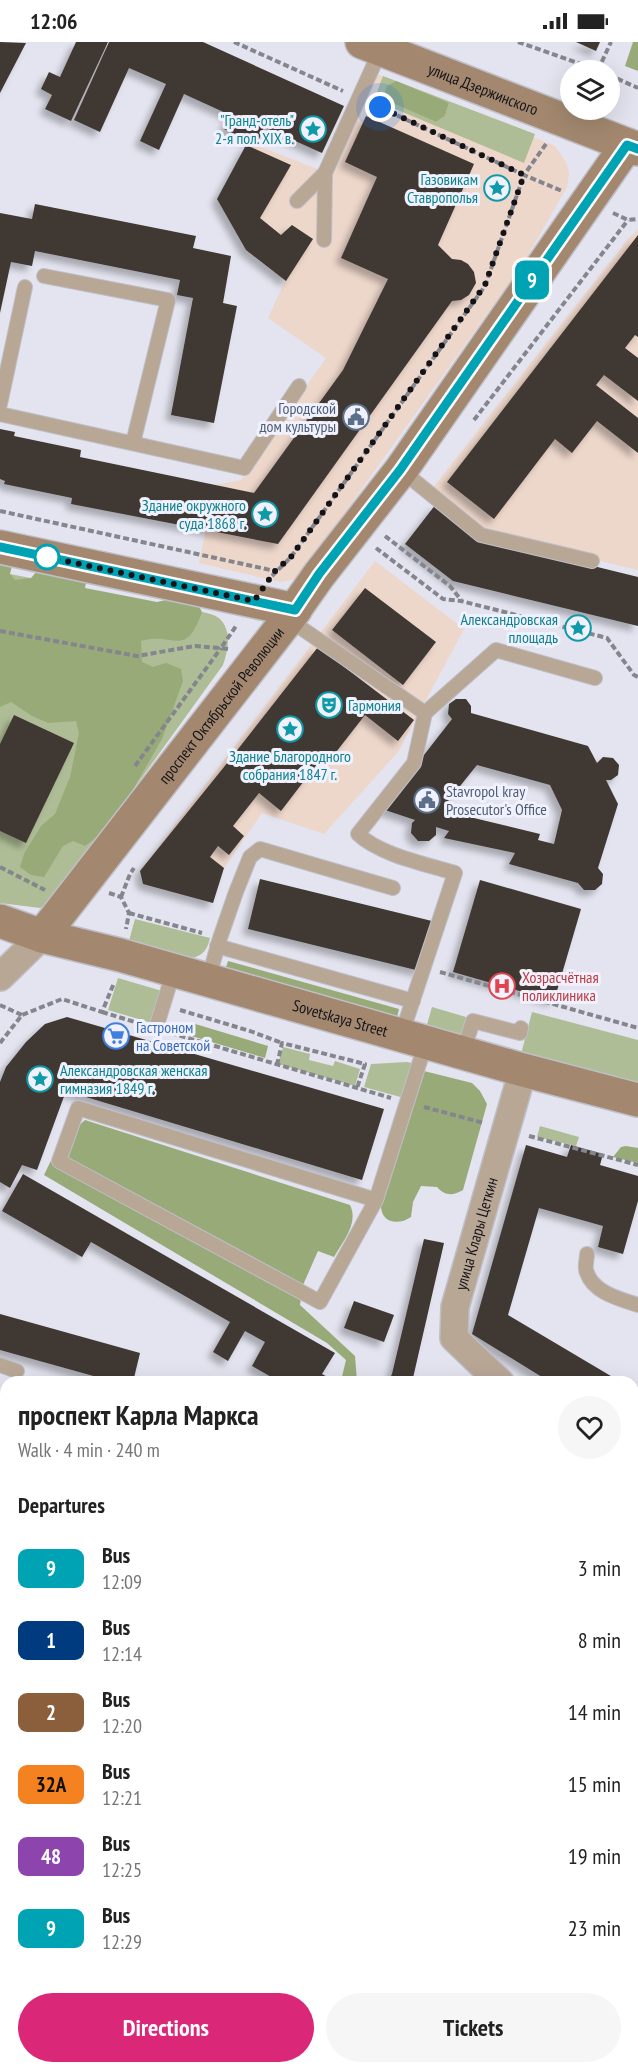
<!DOCTYPE html>
<meta charset="utf-8">
<style>
body{margin:0;font-family:"PT Sans Narrow",sans-serif;background:#f6f6f6;color:#222;height:100vh;display:flex;flex-direction:column;font-size:22px;white-space:nowrap}
*{box-sizing:border-box;margin:0}
p{font-size:20px;color:#767676}
.icon{flex:none;width:33px;height:33px;fill:none;stroke:currentColor;stroke-width:2;stroke-linecap:round;stroke-linejoin:round}
.map{position:relative;flex:1;overflow:hidden}
.sheet{position:absolute;left:0px;top:1334px;width:639px;height:698px;display:flex;flex-direction:column;background:#fff;border-radius:18px 18px 0 0;box-shadow:0 6px 24px #0002}
.sheet>*{flex:none}
.badge{padding:0 12px;border-radius:9px;font-size:21px;line-height:39px}
.tools{position:absolute;left:560px;top:18px;display:grid;gap:12px}
.tools a{display:grid;place-items:center;width:60px;height:60px;border-radius:50%;background:#fff;box-shadow:0 6px 24px #0002;font-size:30px}
.you{position:absolute;width:30px;height:30px;margin:-15px;border:4px solid #fff;border-radius:50%;background:#1a73e8;box-shadow:0 0 0 9px #1a73e833}
.map>.badge{position:absolute;translate:-50% -50%;box-shadow:0 0 0 3px #fff}
h2{padding:0 18px;font-size:22px;line-height:54px}
.round{display:grid;place-items:center;flex:none;width:63px;height:63px;border-radius:32px;background:#f6f6f6}
.headline{display:flex;align-items:center;justify-content:space-between;height:102px;padding:0 18px}
h1{font-size:28px;font-weight:700;line-height:45px}
.primary-button{display:flex;gap:12px;margin-top:auto;padding:12px 18px}
.primary-button a{flex:1;height:69px;border-radius:36px;background:#db2777;color:#fff;font-size:24px;font-weight:700;line-height:69px;text-align:center}
.primary-button a+a{background:#f6f6f6;color:#222}
ul{padding:0;list-style:none}
li{display:flex;align-items:center;gap:18px;height:72px;padding:0 18px}
li div{flex:1}
li b{display:block;font-size:22px}
li em{font-style:normal}
li .badge{min-width:66px;font-weight:700;text-align:center}
.status{display:flex;justify-content:space-between;align-items:center;height:42px;padding:0 30px;background:#fff;direction:ltr}
.status svg{height:16px;fill:currentColor}
.map>svg:first-child{display:block}
</style>
<div class="status"><b>12:06</b><svg viewBox="0 0 49 12"><path d="M0 12V9h3v3zM5 12V6h3v6zM10 12V3h3v9zM15 12V0h3v12zM26 1h20v11H26zM47 4h2v5h-2z"/></svg></div>
<div class="map">
<svg width="638" height="2030" viewBox="0 0 638 2030">
<defs>
<filter id="shadow"><feDropShadow dx="-5.5" dy="5.5" stdDeviation="3" flood-color="#0004"/></filter>
</defs>
<rect width="100%" height="100%" fill="#e3e4ef"/>
<g fill="#edd6ca">
<path d="M377 32 555 104 566 120 569 131 567 145 523 222 297 537 280 540 199 521 215 443 241 438 326 316 268 276 285 239 246 208 217 157 248 100 320 128Z"/>
<path d="M638 187V528L481 490 429 451 628 197Z"/>
<path d="M375 519 464 587 398 710 324 792 262 771 224 826 213 861 143 842 140 829Z"/>
</g>
<g fill="#aebd96" fill-rule="evenodd">
<path d="M383 34 535 92 524 121 374 58ZM384 57 449 61 445 74 436 80Z"/>
<path d="M10 532 207 571C211 572 217 574 220 577 232 589 228 609 223 623L52 860 40 866 0 861V533Z"/>
<path d="M135 877 210 896C207 908 204 912 193 916L129 899Z"/>
<path d="M118 936 162 949 152 981 108 968Z"/>
<path d="M432 965 466 975 462 991 455 994 426 986Z"/>
<path d="M532 970 638 998V1051L519 1020Z"/>
<path d="M283 1005 310 1012 309 1018 333 1024 335 1019 360 1027 355 1044 278 1022Z"/>
<path d="M407 1020 416 1022 404 1056 364 1045 371 1022Z"/>
<path d="M540 1084 579 1095 576 1104 537 1095Z"/>
</g>
<g fill="#98aa78">
<path d="M633 0H638V29L625 24Z"/>
<path d="M396 39 449 61 445 74 436 80 383 57 387 44Z"/>
<path d="M0 504 13 520 10 532 15 538 31 536 38 528 87 535 85 546 157 560 174 556 199 564 202 570C185 618 174 589 141 599L142 620 153 625 166 621 181 627 183 639 162 697 112 784 85 804 73 799 63 804 44 835 31 833 20 825 24 812 41 784 55 772 70 735 79 691 76 679 48 681 32 674 11 660 0 665Z"/>
<path d="M228 919 399 967 396 979 224 931Z"/>
<path d="M192 981 268 1004 265 1016 188 993Z"/>
<path d="M420 1028 472 1041 480 1049 487 1062 463 1148C453 1154 445 1154 437 1145L421 1144 413 1160 411 1175C398 1184 380 1181 381 1162Z"/>
<path d="M85 1078 350 1163C359 1181 343 1199 334 1215L318 1209 303 1243 300 1263 355 1314 357 1339H341L346 1318 327 1301 44 1133 59 1102Z"/>
<path d="M626 1104 638 1106V1121L613 1115 621 1105Z"/>
<path d="M0 1420 6 1422V1530L0 1529Z"/>
<path d="M633 1485 638 1491V1536L633 1534Z"/>
</g>
<g fill="#403833" fill-rule="evenodd" filter="url(#shadow)">
<path d="M0 0 26 1 0 51Z"/>
<path d="M76 0H108L71 79 45 67 52 53 41 47 49 30 60 35Z"/>
<path d="M109 0H203L344 64 322 111 264 85 257 102 224 87 230 73 184 52 159 108 140 99 166 42 129 26 100 90 74 78Z"/>
<path d="M576 0H600L596 9Z"/>
<path d="M366 74 474 122 438 203 452 217 461 218 468 222 474 230 476 241 469 253 461 258 452 259 278 502 71 462 72 456 4 442 5 439 0 437V387L15 390 14 394 81 408 80 415 254 451 343 328 388 237 341 216 377 135 345 120Z"/>
<path d="M246 103 291 123 260 176 281 193 292 183 313 197 286 239 246 208 217 157Z"/>
<path d="M35 162 196 194 193 206 231 214 223 261 237 264 214 381 171 373 193 256 177 253 180 238 35 209 32 224 11 220 0 271V171L32 177Z"/>
<path d="M638 193V295L635 293 625 306 638 316V359L604 333 596 343 638 376V411L597 379 572 411 555 397 494 477 447 440Z"/>
<path d="M436 462 480 496 638 535V584L453 539 405 502Z"/>
<path d="M365 546 436 600 403 643 332 588Z"/>
<path d="M318 605 414 678 398 699 365 673 333 714 327 709 281 769 259 751 233 784 244 794 229 813 218 804 210 815 224 826 213 861 143 842 140 829 224 725Z"/>
<path d="M456 657H466L471 664V671L588 704 597 721 603 715 613 716 619 723 618 733 611 738H606L618 762 598 826 603 832 602 842 595 848H584L578 841 509 822 515 811 444 796 449 789 436 785V793L429 799H418L411 791 412 781 415 778 382 767 452 677 448 672 449 662ZM477 723 550 743 562 768 554 802 538 798 540 792 453 771 448 759Z"/>
<path d="M14 673 74 701 26 801 0 789V702Z"/>
<path d="M260 837 432 879 420 929 248 887Z"/>
<path d="M480 838 581 867 554 959 453 930Z"/>
<path d="M67 975 384 1067 362 1138 66 1049 37 1128 22 1123 10 1146 0 1140V1040L6 1025 26 1000 45 982Z"/>
<path d="M526 1103 567 1115 571 1103 603 1112 600 1123 638 1134V1159L623 1212 598 1205 603 1184 539 1166 508 1273 621 1340H550L472 1292Z"/>
<path d="M23 1132 335 1311 322 1332 333 1338V1340H280L252 1324 265 1300 245 1289 228 1319 213 1310 230 1280 91 1200 82 1215 2 1169Z"/>
<path d="M424 1197 444 1201 413 1336 411 1340H388L392 1332Z"/>
<path d="M354 1259 394 1273 384 1300 344 1286Z"/>
<path d="M0 1272 140 1311 133 1340H115L0 1308Z"/>
<path d="M633 1347 638 1350V1393L633 1390Z"/>
<path d="M0 1369 6 1371V1399L0 1397Z"/>
<rect x="633" y="1555" width="5" height="38"/>
<path d="M6 1635V1658L0 1643V1637Z"/>
<rect x="635" y="1670" width="3" height="37"/>
<path d="M6 1742V1776L3 1777 0 1760V1743Z"/>
<path d="M633 1908H638V1951L633 1950Z"/>
<path d="M633 2024 638 2025V2030H624L625 2025Z"/>
<path d="M180 2025H196L197 2030H180Z"/>
<path d="M201 2025H227L228 2030H201Z"/>
</g>
<g fill="none" stroke-linecap="round" stroke-linejoin="round">
<g stroke="#bebfc8" stroke-width="16">
<g id="lane">
<path d="M297 159 325 131"/>
<path d="M324 198 325 131 381 7"/>
<path d="M44 234 168 258 133 401"/>
<path d="M0 362 25 245"/>
<path d="M0 372 244 426 299 344"/>
<path d="M401 428 481 493 592 519"/>
<path d="M288 577 425 671 496 608 595 636"/>
<path d="M217 904 413 959"/>
<path d="M208 938 220 896 236 850 250 815 260 807 393 846"/>
<path d="M156 986 174 928"/>
<path d="M401 994 455 831C426 822 380 813 358 792L414 721 425 671"/>
<path d="M463 1010 473 979 520 991 521 986"/>
<path d="M376 1158 320 1260 59 1119 78 1066 376 1158 426 1000"/>
<path d="M587 1212C587 1219 584 1225 587 1231 594 1251 620 1257 638 1263"/>
<path d="M0 1323 17 1329"/>
</g>
</g>
<g stroke="#bebfc8" stroke-width="30">
<g id="street">
<path d="M0 935 42 894"/>
<path id="s1" d="M500 1340 454 1296 455 1265 523 1028"/>
<path d="M633 1466 638 1471"/>
<path d="M633 1615 638 1616"/>
<path d="M0 1713 6 1710"/>
<path d="M0 1995H6"/>
<path d="M633 2001H638"/>
</g>
</g>
<g stroke="#bebfc8" stroke-width="36">
<g id="secondary">
<path id="s2" d="M362 0 638 107"/>
<path d="M0 505 295 568"/>
<path id="s3" d="M0 879 42 894 120 913 523 1028 638 1058"/>
<path id="s4" d="M42 894 288 577 319 533 401 428 627 103"/>
</g>
</g>
<g stroke="#84858d" stroke-width="4" stroke-dasharray="6 3" stroke-linecap="butt">
<path d="M234 0 343 49"/>
<path d="M518 0 598 28"/>
<path d="M598 28 611 0"/>
<path d="M609 33 638 46"/>
<path d="M546 102 524 133 562 149"/>
<path d="M613 171 628 178 638 177"/>
<path d="M474 378 628 178"/>
<path d="M0 469 275 529"/>
<path d="M385 494 450 544 461 558"/>
<path d="M376 506 443 557 461 559 607 596 634 633 638 635"/>
<path d="M272 534 291 515 485 244 524 133 375 63"/>
<path d="M0 589 137 614 195 604 220 606"/>
<path d="M228 607 221 606 236 584"/>
<path d="M135 724 221 606"/>
<path d="M0 825 45 848"/>
<path d="M109 851 121 855 129 871 126 887"/>
<path d="M121 855 130 832 134 826"/>
<path d="M129 871 202 891"/>
<path d="M440 930 638 986"/>
<path d="M0 963 22 973"/>
<path d="M180 968 250 989 282 1001"/>
<path d="M102 970 138 981"/>
<path d="M171 991 391 1056"/>
<path d="M0 1001 22 973 62 957 102 970 114 941"/>
<path d="M277 1023 282 1001 365 1022 357 1046"/>
<path d="M424 1065 484 1081"/>
<path d="M529 1094 638 1123"/>
<path d="M0 1557 6 1569"/>
</g>
<use href="#lane" stroke="#b9a796" stroke-width="14"/>
<use href="#street" stroke="#b9a796" stroke-width="27"/>
<use href="#secondary" stroke="#a3886f" stroke-width="33"/>
</g>
<g fill="none" stroke-linecap="round" stroke-linejoin="round">
<g stroke="#fff" stroke-width="14">
<path id="line" d="M0 505 295 568 319 532 400 428 627 103 638 107"/>
</g>
<use href="#line" stroke="#00a3b4" stroke-width="9"/>
<path stroke="#141418" stroke-width="6" stroke-dasharray="0 10.8" d="M47 515 254 559 275 529 291 515 485 243 524 133 380 65"/>
</g>
<defs>
<g id="sight-ring" transform="scale(1.35)"><circle r="9.5" fill="#f0f1fc" stroke="#0f9aa8" stroke-width="1.5"/><path d="M0-6L1.8-2.2L6-1.7L2.9 1.2L3.7 5.4L0 3.3L-3.7 5.4L-2.9 1.2L-6-1.7L-1.8-2.2Z" fill="#0f9aa8"/></g>
<g id="civic-ring" transform="scale(1.35)"><circle r="9.5" fill="#f0f1fc" stroke="#5c6f8a" stroke-width="1.5"/><path d="M-.6-6.5H3V-4.5H.6V-3L4-1V1h2V6H-6V1h2V-1L-.6-3ZM-1.2 2.5V6h2.4V2.5Z" fill="#5c6f8a"/></g>
<g id="theatre-ring" transform="scale(1.35)"><circle r="9.5" fill="#f0f1fc" stroke="#0f9aa8" stroke-width="1.5"/><path d="M-5-5.5Q0-4 5-5.5V0Q5 5 0 6Q-5 5-5 0ZM-3.3-2.5H-1v1.5H-3.3ZM1-2.5H3.3v1.5H1ZM-2.8 1Q0 5.5 2.8 1Z" fill="#0f9aa8"/></g>
<g id="hospital-ring" transform="scale(1.35)"><circle r="9.5" fill="#f0f1fc" stroke="#e0444e" stroke-width="1.5"/><path d="M-5-5h3v3.5h4V-5h3V5h-3V1.5h-4V5h-3Z" fill="#e0444e"/></g>
<g id="supermarket-ring" transform="scale(1.35)"><circle r="9.5" fill="#f0f1fc" stroke="#3f7fe0" stroke-width="1.5"/><path d="M-6-5.5h2.5l.6 2H6L4.5 2H-2.5L-4.4-4H-6ZM-1.5 3.2a1.3 1.3 0 1 0 .1 0ZM3 3.2a1.3 1.3 0 1 0 .1 0Z" fill="#3f7fe0"/></g>
</defs>
<g fill-rule="evenodd">
<use href="#sight-ring" x="313" y="87"/>
<use href="#sight-ring" x="497" y="146"/>
<use href="#civic-ring" x="356" y="375"/>
<use href="#sight-ring" x="265" y="472"/>
<use href="#sight-ring" x="578" y="586"/>
<use href="#theatre-ring" x="329" y="663"/>
<use href="#sight-ring" x="290" y="687"/>
<use href="#civic-ring" x="427" y="758"/>
<use href="#hospital-ring" x="502" y="944"/>
<use href="#supermarket-ring" x="116" y="994"/>
<use href="#sight-ring" x="40" y="1037"/>
</g>
<circle fill="#fff" stroke="#00a3b4" stroke-width="3" cx="47" cy="515" r="12"/>
<g text-anchor="middle" stroke-width="6" stroke-linejoin="round" paint-order="stroke">
<g font-size="16" fill="#141418" stroke="#f0f1fc">
<text dy="6" stroke="none"><textPath href="#s2" startOffset="130">улица Дзержинского</textPath></text>
<text dy="6" stroke="none"><textPath href="#s4" startOffset="292">проспект Октябрьской Революции</textPath></text>
<text dy="6" stroke="none"><textPath href="#s3" startOffset="354">Sovetskaya Street</textPath></text>
<text dy="6" stroke="none"><textPath href="#s1" startOffset="171">улица Клары Цеткин</textPath></text>
</g>
<g font-size="16" fill="#0d838f" stroke="#f0f1fc" text-anchor="end">
<text x="294" y="84">"Гранд-отель"<tspan x="294" dy="18">2-я пол. XIX в.</tspan></text>
<text x="478" y="143">Газовикам<tspan x="478" dy="18">Ставрополья</tspan></text>
<text x="246" y="469">Здание окружного<tspan x="246" dy="18">суда 1868 г.</tspan></text>
<text x="558" y="583">Александровская<tspan x="558" dy="18">площадь</tspan></text>
<text x="348" y="669" text-anchor="start">Гармония</text>
<text x="290" y="720" text-anchor="middle">Здание Благородного<tspan x="290" dy="18">собрания 1847 г.</tspan></text>
<text x="60" y="1034" text-anchor="start">Александровская женская<tspan x="60" dy="18">гимназия 1849 г.</tspan></text>
</g>
<g font-size="16" fill="#4e5e75" stroke="#f0f1fc" text-anchor="end">
<text x="336" y="372">Городской<tspan x="336" dy="18">дом культуры</tspan></text>
<text x="446" y="755" text-anchor="start">Stavropol kray<tspan x="446" dy="18">Prosecutor's Office</tspan></text>
</g>
<g font-size="16" fill="#be3a42" stroke="#f0f1fc" text-anchor="start">
<text x="522" y="941">Хозрасчётная<tspan x="522" dy="18">поликлиника</tspan></text>
</g>
<g font-size="16" fill="#366cbe" stroke="#f0f1fc" text-anchor="start">
<text x="136" y="991">Гастроном<tspan x="136" dy="18">на Советской</tspan></text>
</g>
</g>
</svg>
<div class="tools">
<a><svg class="icon" aria-label="layers" viewBox="0 0 24 24"><path d="M12 4l9 5-9 5-9-5zM3 14l9 5 9-5"/></svg></a>
</div>
<div class="you" style="left:380px;top:65px"></div>
<b class="badge" style="left:532px;top:238px;background:#00a3b4;color:#fff">9</b>
<section class="sheet">
<div class="headline"><div><h1>проспект Карла Маркса</h1><p>Walk · 4 min · 240 m</p></div><a class="round"><svg class="icon" aria-label="heart" viewBox="0 0 24 24"><path d="M12 20l-8-8c-3-5 5-10 8-4 3-6 11-1 8 4z"/></svg></a></div>
<h2>Departures</h2>
<ul>
<li><span class="badge" style="background:#00a3b4;color:#fff">9</span><div><b>Bus</b><p>12:09</p></div><em>3 min</em></li>
<li><span class="badge" style="background:#003b80;color:#fff">1</span><div><b>Bus</b><p>12:14</p></div><em>8 min</em></li>
<li><span class="badge" style="background:#8b5e3c;color:#fff">2</span><div><b>Bus</b><p>12:20</p></div><em>14 min</em></li>
<li><span class="badge" style="background:#f58220;color:#111">32A</span><div><b>Bus</b><p>12:21</p></div><em>15 min</em></li>
<li><span class="badge" style="background:#8e44ad;color:#fff">48</span><div><b>Bus</b><p>12:25</p></div><em>19 min</em></li>
<li><span class="badge" style="background:#00a3b4;color:#fff">9</span><div><b>Bus</b><p>12:29</p></div><em>23 min</em></li>
</ul>
<div class="primary-button"><a>Directions</a><a>Tickets</a></div>
</section>
</div>
